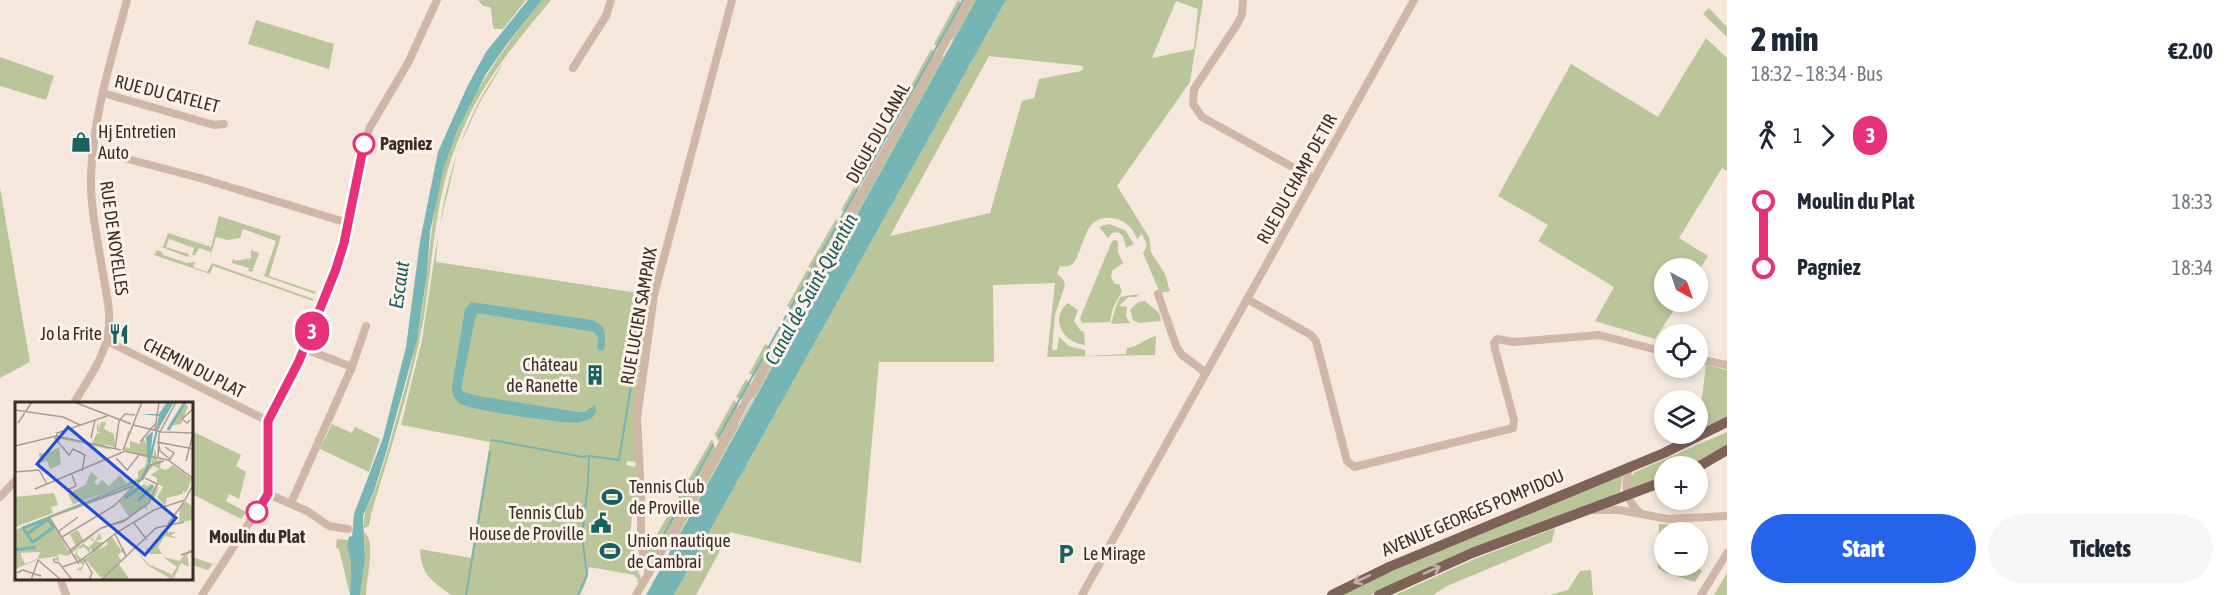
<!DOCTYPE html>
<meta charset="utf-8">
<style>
body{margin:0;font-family:"Asap Condensed",sans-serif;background:#f6f6f7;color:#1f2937;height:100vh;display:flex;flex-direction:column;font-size:22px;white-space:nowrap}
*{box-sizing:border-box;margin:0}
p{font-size:20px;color:#747a83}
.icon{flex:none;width:33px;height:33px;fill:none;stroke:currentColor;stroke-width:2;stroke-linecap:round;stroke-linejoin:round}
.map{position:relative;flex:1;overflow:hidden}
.panel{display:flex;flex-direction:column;background:#fff;width:510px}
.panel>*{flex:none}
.badge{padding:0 12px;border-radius:20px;font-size:21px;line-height:39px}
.needle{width:39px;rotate:140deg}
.tools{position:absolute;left:1654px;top:258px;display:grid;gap:12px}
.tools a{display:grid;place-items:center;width:54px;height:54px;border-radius:50%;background:#fff;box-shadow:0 3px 9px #0003;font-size:30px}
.map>.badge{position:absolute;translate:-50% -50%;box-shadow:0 0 0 3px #fff}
.legs{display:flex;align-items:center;gap:9px;height:66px;padding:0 24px;font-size:20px}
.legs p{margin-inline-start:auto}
.headline{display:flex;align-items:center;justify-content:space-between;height:102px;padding:0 24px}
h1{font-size:33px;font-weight:800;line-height:45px}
.cta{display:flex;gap:12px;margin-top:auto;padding:12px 24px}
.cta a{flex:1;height:69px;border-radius:36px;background:#2563eb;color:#fff;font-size:24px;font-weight:800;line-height:69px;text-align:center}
.cta a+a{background:#f6f6f7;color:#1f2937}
ul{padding:0 24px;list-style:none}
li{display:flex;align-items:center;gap:21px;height:66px;font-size:22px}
li i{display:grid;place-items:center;width:9px;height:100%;margin:0 8px;background:currentColor}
li i::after{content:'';width:15px;height:15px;margin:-8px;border:4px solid;border-radius:50%;background:#fff}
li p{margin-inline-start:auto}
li:first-child i{background:linear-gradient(#0000 50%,currentColor 0)}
li:last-child i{background:linear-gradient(currentColor 50%,#0000 0)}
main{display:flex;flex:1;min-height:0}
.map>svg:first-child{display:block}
</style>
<main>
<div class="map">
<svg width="1727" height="595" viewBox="0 0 1727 595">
<rect width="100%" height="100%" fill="#f5e7dc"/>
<g fill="#bac69a" fill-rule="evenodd">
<path d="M478 0H526L503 29H494C491 21 493 15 490 7L483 6Z"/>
<path d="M542 0H551C512 47 479 86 457 143 434 200 433 262 423 322 411 387 390 451 371 514L369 526 364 528C364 506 368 509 375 490 387 455 397 418 407 381 416 346 423 310 427 274 431 238 434 202 444 167 463 103 501 51 542 0Z"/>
<path d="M958 0 963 5 939 47 934 44Z"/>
<path d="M972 0H976L669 552 670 544 736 424 738 425 753 399 751 396 833 249 836 250 849 227 847 224 941 57 944 56 953 40 952 37Z"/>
<path d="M1006 0H1203L1190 82 1117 186 1149 237 1151 252 1165 274 1170 291 1160 293 1143 253 1147 245 1142 234 1137 239C1133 229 1127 222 1117 219 1083 211 1086 246 1074 262 1070 267 1066 267 1060 266L1057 274 1063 279 1065 285 1055 315 1052 350H1057L1059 337 1069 346 1085 350V356L1126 354 1127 348C1138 347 1145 339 1156 336L1155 355 1047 357 1055 283 993 285 994 362H879L861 563 730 532 696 595H674ZM1176 1 1198 9 1194 49 1152 58ZM989 56 1083 66 1082 71 1039 79 1034 98 1022 101 990 213 890 236Z"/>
<path d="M1709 8 1727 27V37L1703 14Z"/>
<path d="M256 20 334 44 329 69 248 44Z"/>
<path d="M1706 38 1727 58V171L1722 168 1679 238 1708 256 1698 272V268H1665V302H1679L1655 339 1595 321 1614 287 1538 241 1548 225 1498 196 1571 64 1658 117Z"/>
<path d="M931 49 936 53 907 108 900 106Z"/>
<path d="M0 57 54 76 46 100 0 86Z"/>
<path d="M504 62 479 104 458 149 440 225C449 167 468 110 504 62Z"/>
<path d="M0 187 30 362 0 378Z"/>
<path d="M854 187 859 191 847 213 841 210Z"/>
<path d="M219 216 281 236 269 276 316 292 315 294 264 276 276 241 243 229 240 238 228 240 216 237 210 258 211 252 199 248 195 255H192L194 248 169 239 166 247 189 254 188 257 158 246 163 247 168 233 211 247Z"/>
<path d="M836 219 841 223 815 270 808 267Z"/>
<path d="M1109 224 1125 230 1134 244 1126 248 1123 236 1118 232 1112 233 1108 238 1099 227Z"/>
<path d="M438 234 436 262 651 295 637 385H639L637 462 627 461 626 465 637 467 638 504H634L630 532 635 534 634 559 641 579 640 582H637L638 580 634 575 589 567 586 582 580 595H451C433 581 421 576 420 549L471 558 490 442 401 425 422 340Z"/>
<path d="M1116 240 1118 242V252L1123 263 1112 271 1111 277 1115 284H1119L1122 291 1113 308 1110 322 1082 323 1080 318 1112 241Z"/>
<path d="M157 250 162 252 163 255 187 263 195 262 193 267 207 272 212 263 313 299V301L213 266 210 274 154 255Z"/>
<path d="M251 250 259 253 252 272 248 271 249 268 232 263 233 258 235 261 251 258Z"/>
<path d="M807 270 813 274 793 309 787 306Z"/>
<path d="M1139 294 1136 297H1128L1119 306 1127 307 1126 316 1130 323 1111 324 1115 309 1120 297Z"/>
<path d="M1145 301 1159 313 1161 321 1139 323 1133 320 1130 310 1138 302Z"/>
<path d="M1068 303 1078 310 1074 321 1081 331 1084 332 1085 345C1063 343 1049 318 1068 303Z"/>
<path d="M765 344 772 348 757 376 749 374Z"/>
<path d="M1706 365 1727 370V417L1700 429 1699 423Z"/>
<path d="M746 379 752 386 743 400 736 397Z"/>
<path d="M734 400 740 406 722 440 718 441 715 434Z"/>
<path d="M332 424 352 433 355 427 380 439 369 472 320 449Z"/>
<path d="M192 431 241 455 236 466 246 472 239 499 229 494 226 501 246 512 241 519 192 494Z"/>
<path d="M1727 432V446L1690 466H1665V477L1630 491 1629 479 1635 472Z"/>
<path d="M712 439 716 451 664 543 647 539V535L656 536Z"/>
<path d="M1623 474 1620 492 1370 595H1341L1401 565Z"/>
<path d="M1659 524 1677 525V532H1665V566H1697L1702 571 1695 582 1664 572 1658 568Z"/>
<path d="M1555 528 1552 542 1447 586 1433 595H1395L1472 560Z"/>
<path d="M364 532C377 541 366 579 366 595H360L365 560Z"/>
<path d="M337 539 349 540 347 546 351 563 350 595 339 549 336 548Z"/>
<path d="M649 541 663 545 651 560 647 557 644 542Z"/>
<path d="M192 558V557L213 564 208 570 192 565Z"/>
<path d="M1591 570 1593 595H1550L1568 590 1580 571Z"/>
<path d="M1727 573V595H1714Z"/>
</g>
<g fill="#77b5b4">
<path d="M528 0H542L507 44 486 74 457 131 444 167 430 232 427 274 417 340 385 456 374 491 363 516 365 560 360 595H350L351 563 347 546 349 537 352 536 354 514 383 438 406 347 420 241 438 152 467 87 486 52Z"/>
<path d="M976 0H1006L674 595H646Z"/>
<path d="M471 302 592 320C607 326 606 335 604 350L601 351 597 348 598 338 594 332 478 313 475 319 461 389 464 392 478 396 578 412H584L595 405 596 412 592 418 577 423 562 422C543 419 471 411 459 403 454 398 452 393 452 386L465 309Z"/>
</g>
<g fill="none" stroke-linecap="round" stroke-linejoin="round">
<g stroke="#77b5b4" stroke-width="2">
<path d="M633 374 645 298"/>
<path d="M719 436 963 0"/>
<path d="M492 440 583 457 589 456"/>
<path d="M663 536 713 445"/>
<path d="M466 595 490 452"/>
<path d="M578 595 587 575 582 536 588 483 589 456 619 460 631 386"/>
</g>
<g stroke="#cfb6a6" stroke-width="8">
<path d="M1243 0 1242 14 1238 23 1194 89 1193 104 1202 117 1314 179"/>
<path d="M573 68 606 16 611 0"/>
<path d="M103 93 214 125 224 124"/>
<path d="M93 150 200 178 348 223"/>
<path d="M1158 294 1177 348 1182 355 1206 373"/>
<path d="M1247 299 1311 335 1316 341 1347 461 1354 467 1513 428 1514 420 1495 349 1494 343 1497 339 1514 342 1599 335 1665 352"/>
<path d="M107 341 268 421"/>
<path d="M305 349 352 367"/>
<path d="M1698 359 1727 365"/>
<path d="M74 403C85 384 100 364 106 342 113 320 107 297 103 274 98 242 90 207 91 175 93 115 112 57 127 0"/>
<path d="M1629 466C1625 485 1624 498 1639 512"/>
<path d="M268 494 307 511 329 526 348 529"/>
<path d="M0 497 16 480"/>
<path d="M291 503 352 367 366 326"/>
<path d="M1594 510H1620L1668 519 1727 516"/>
<path d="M649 573 643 555 641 539V494L637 418 654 295 732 0"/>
<path d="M60 578 66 595"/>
<path d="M202 595 268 494V421L299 361 336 269 344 243 362 150 370 127 408 63 437 0"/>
<path d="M636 595 682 516 969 0"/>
<path d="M1082 595 1414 0"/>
<path d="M1701 595 1727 553"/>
</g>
<g stroke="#7e6157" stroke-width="10">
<path d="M1698 467 1727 450"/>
<path d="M1332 595 1389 567 1664 453 1727 422"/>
<path d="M1379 595 1472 553 1665 481"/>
</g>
</g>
<defs><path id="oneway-shaft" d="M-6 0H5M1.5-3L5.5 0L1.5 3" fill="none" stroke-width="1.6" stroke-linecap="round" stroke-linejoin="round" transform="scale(1.5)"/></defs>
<g stroke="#c3b1a7">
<use href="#oneway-shaft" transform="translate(1432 570) rotate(-24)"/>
<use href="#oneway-shaft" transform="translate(1362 579) rotate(155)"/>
</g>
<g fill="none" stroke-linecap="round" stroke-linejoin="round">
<g stroke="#fff" stroke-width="14">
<path id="line-1" d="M257 512 268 494V421L299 361 336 269 344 243 364 144"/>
</g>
<use href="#line-1" stroke="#e73178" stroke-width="9"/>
</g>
<defs>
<g id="shop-bare" transform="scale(1.62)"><path d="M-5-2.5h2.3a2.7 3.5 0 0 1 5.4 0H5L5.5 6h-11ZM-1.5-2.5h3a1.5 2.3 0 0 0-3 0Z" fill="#186161" stroke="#fcf2e9" stroke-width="2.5" paint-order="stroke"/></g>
<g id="restaurant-bare" transform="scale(1.62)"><path d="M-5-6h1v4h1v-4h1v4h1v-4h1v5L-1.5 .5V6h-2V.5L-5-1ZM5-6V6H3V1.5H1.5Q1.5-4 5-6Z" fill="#186161" stroke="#fcf2e9" stroke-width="2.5" paint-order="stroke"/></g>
<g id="building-bare" transform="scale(1.62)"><path d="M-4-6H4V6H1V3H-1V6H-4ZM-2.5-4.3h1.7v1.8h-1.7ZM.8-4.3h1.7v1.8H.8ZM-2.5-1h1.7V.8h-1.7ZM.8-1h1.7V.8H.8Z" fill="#186161" stroke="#fcf2e9" stroke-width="2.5" paint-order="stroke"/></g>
<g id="stadium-bare" transform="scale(1.62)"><path d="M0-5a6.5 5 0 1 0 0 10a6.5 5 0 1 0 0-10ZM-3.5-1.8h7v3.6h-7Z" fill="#186161" stroke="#fcf2e9" stroke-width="2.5" paint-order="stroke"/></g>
<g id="civic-bare" transform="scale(1.62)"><path d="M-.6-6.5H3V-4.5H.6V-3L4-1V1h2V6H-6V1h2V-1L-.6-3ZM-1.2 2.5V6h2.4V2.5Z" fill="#186161" stroke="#fcf2e9" stroke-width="2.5" paint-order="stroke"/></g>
<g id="parking-bare" transform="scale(1.62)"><path d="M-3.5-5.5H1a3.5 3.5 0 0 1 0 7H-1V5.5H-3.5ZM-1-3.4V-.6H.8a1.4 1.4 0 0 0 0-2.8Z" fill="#186161" stroke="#fcf2e9" stroke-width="2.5" paint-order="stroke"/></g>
</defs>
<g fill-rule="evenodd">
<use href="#shop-bare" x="81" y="142"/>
<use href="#restaurant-bare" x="119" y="334"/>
<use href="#building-bare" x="595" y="375"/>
<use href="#stadium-bare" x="612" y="497"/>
<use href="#civic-bare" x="601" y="523"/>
<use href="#stadium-bare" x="610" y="551"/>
<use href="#parking-bare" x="1066" y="554"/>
</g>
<g fill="#fff" stroke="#e73178" stroke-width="3">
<circle cx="364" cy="144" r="10"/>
<circle cx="257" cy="512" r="10"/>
</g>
<g text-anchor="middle" stroke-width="6" stroke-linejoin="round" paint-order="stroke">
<g font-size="18" fill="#3a2c28" stroke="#fcf2e9">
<text transform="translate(167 94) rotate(14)" y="6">RUE DU CATELET</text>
<text transform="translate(878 133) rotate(-61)" y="6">DIGUE DU CANAL</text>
<text transform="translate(1297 179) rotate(-61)" y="6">RUE DU CHAMP DE TIR</text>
<text transform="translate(114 238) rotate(82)" y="6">RUE DE NOYELLES</text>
<text transform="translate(639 316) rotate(-80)" y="6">RUE LUCIEN SAMPAIX</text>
<text transform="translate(194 368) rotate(27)" y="6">CHEMIN DU PLAT</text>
<text transform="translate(1473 513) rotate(-23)" y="6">AVENUE GEORGES POMPIDOU</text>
</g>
<g font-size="18" fill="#3a2c28" stroke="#fcf2e9" text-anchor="start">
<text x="98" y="138">Hj Entretien<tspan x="98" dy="21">Auto</tspan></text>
<text x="102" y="340" text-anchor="end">Jo la Frite</text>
<text x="578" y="371" text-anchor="end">Château<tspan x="578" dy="21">de Ranette</tspan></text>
<text x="629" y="493">Tennis Club<tspan x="629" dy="21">de Proville</tspan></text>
<text x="584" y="519" text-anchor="end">Tennis Club<tspan x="584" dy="21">House de Proville</tspan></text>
<text x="627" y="547">Union nautique<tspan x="627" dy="21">de Cambrai</tspan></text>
<text x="1083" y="560">Le Mirage</text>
</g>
<g font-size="18" font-weight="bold" fill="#3a2c28" stroke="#fcf2e9" text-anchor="start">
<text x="380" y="150">Pagniez</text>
<text x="257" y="543" text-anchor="middle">Moulin du Plat</text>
</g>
<g font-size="20" font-style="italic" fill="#186161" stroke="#fcf2e9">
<text transform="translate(399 285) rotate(-82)" y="7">Escaut</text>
<text transform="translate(811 289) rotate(-61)" y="7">Canal de Saint-Quentin</text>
</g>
</g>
<g transform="translate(15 402)">
<rect width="178" height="178" fill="#f5e7dc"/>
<path d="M169 0 173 5 166 22 154 24ZM82 19 84 27 86 20H91L89 27 99 32 100 45 88 42 98 48 46 37 42 41 40 34 76 43 82 31H86L82 29ZM113 29 119 32 114 31 110 45 115 46V39L125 42 128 35 132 44 134 54 130 71 122 79 54 104 58 102 53 92 70 83 76 70 83 76 79 80 82 83 87 78 94 84 105 73 112 81 123 76V69L130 65 132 56 109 48ZM44 45 46 62 35 67 32 59 25 61 24 51 31 52ZM140 46 142 59 146 57 145 66 151 68 158 63 177 77 171 91 168 88V92L152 96 150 104 142 95 148 85 143 82V88L137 101 138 97 131 103 133 108 128 105 109 120 86 127 53 154 43 152 44 160 40 157 43 154 23 157 25 150 5 151 10 162 22 157V158L0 167V128L117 83 123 86 129 82 137 86 130 79 142 87V82L132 77 142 81V76L133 72 136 73 144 67 138 64 135 69ZM118 86 104 100 114 115 90 124 68 138 63 128 55 132 61 144 53 148 36 116ZM39 91 43 103 36 105 38 111 0 125V95ZM170 99 178 105V118L164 120 165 104ZM147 129H153L154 133V130H161L156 133 163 137 150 134 143 145 147 152H134L130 145 135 148ZM84 131 87 137 80 139 89 141 84 148 93 142 91 139 99 133 97 135 106 148 109 146 111 153 107 150 103 153 106 158 103 161 115 178H86L89 174 85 175 71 158 64 173 66 168H61L68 164 60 154 62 146 67 141 75 146V151L69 145 62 147V153L69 158 78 150 74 145 80 139 76 138 75 137 80 134 77 137 81 138ZM121 147 133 162 156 172 158 177 157 172 162 165 148 155 165 159 169 153 172 152 174 165 166 161 158 178 132 163Z" fill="#bac69a" fill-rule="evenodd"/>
<path d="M152 0H159L143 28 134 68 128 78 0 128 125 77 133 61 131 35 138 29 136 48 144 14 126 12H144Z" fill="#77b5b4"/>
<path fill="none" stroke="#77b5b4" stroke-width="3" d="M153 28 170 0M110 96 125 85M123 99 138 83M12 132 33 117M18 140 39 125 33 118M18 141 8 126 34 116M0 148 21 145"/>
<path fill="none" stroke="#aa9c94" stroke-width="1.5" d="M59 0 116 22M0 8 48 15 65 23M175 18 172 21 167 17 179 6M3 21 17 0M118 23 147 30 179 31M140 28 144 0M39 35 54 53 58 47 70 53 67 69M42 35V31L92 14M76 36 80 18M125 40 141 21M142 40 179 47M143 40 145 49 156 58M0 44 41 34 106 48M150 45 159 51 155 57M100 47 104 19 110 12 120 13M108 48 127 0M108 49 153 58 179 77M143 55 144 32 161 0M101 56 112 68 124 53M171 59 179 28M0 70 24 68 32 82M20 87 108 50M52 88 61 84 57 73M170 98 179 81M119 121 132 138M153 122 169 100M44 129 63 115M100 132 111 154M47 135 99 104 118 85M179 148 166 153 179 149M54 149 86 126 109 119 134 101 142 82 130 76M39 156V160L44 161 57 178M69 157 77 171 74 178M64 162 34 115 123 82 136 63 149 59M47 165 65 159 101 131 139 108 170 98M2 171 8 168 26 174M16 178 23 158 46 178M86 178 141 126 169 120"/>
<path fill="#1d4ed8" fill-opacity="0.15" stroke="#1d4ed8" stroke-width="3" d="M53 25 161 116 130 153 22 62Z"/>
<rect width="178" height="178" fill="none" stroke="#3a2c28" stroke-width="3"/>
</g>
</svg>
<div class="tools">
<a><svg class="needle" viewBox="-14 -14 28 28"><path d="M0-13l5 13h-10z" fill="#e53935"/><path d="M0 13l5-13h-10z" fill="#747a83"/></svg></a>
<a><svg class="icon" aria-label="locate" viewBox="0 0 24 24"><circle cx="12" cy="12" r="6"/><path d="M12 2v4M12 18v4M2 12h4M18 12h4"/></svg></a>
<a><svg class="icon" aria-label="layers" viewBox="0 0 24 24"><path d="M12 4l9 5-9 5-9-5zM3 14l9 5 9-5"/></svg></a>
<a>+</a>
<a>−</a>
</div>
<b class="badge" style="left:312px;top:331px;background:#e73178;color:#fff">3</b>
</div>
<section class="panel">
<div class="headline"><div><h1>2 min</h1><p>18:32 – 18:34 · Bus</p></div><b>€2.00</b></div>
<div class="legs"><svg class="icon" aria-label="walk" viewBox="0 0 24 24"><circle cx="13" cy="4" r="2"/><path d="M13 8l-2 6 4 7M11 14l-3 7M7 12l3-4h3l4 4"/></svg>1<svg class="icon" aria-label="forward" viewBox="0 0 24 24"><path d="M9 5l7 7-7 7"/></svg><b class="badge" style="background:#e73178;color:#fff">3</b></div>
<ul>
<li><i style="color:#e73178"></i><b>Moulin du Plat</b><p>18:33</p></li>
<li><i style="color:#e73178"></i><b>Pagniez</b><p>18:34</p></li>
</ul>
<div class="cta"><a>Start</a><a>Tickets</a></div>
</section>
</main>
